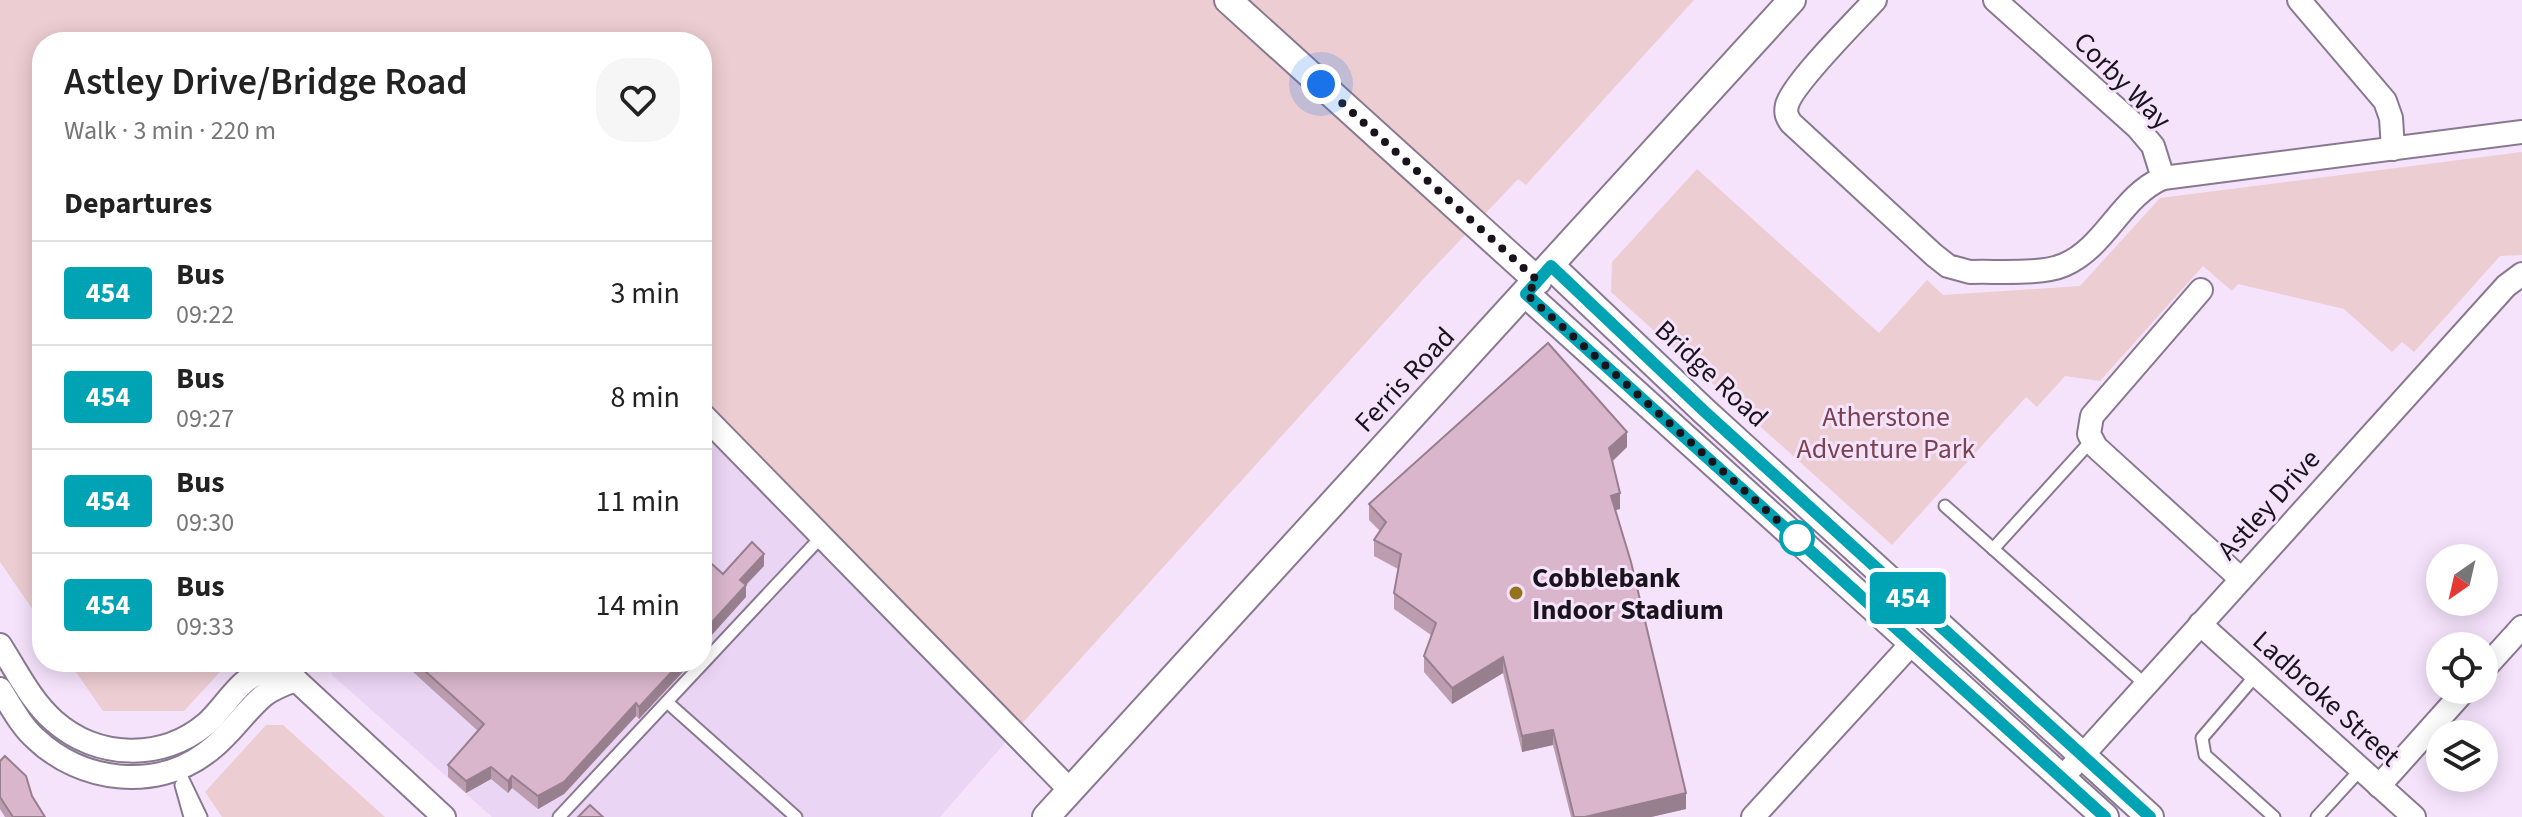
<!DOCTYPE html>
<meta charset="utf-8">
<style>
body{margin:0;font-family:"Source Sans 3",sans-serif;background:#f6f6f6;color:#222;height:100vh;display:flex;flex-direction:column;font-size:30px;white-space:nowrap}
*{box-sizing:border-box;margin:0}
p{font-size:26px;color:#767676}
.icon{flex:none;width:44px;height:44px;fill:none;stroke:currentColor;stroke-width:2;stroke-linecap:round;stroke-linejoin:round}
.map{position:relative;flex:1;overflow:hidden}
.details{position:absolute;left:32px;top:32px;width:680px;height:640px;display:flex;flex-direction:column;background:#fff;border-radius:32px;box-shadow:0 4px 20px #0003}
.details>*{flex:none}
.badge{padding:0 16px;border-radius:6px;font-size:28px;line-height:52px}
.needle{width:52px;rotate:214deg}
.controls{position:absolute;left:2426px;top:544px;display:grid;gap:16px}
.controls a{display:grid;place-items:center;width:72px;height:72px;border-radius:50%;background:#fff;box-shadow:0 4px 20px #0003;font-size:40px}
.you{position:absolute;width:40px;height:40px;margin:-20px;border:6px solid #fff;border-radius:50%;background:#1a73e8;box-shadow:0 0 0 12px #1a73e833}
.map>.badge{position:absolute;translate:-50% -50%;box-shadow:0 0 0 4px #fff}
h2{padding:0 32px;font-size:30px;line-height:72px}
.round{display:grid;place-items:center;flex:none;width:84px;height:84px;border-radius:32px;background:#f6f6f6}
.headline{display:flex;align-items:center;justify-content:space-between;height:136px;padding:0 32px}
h1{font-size:38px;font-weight:600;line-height:60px}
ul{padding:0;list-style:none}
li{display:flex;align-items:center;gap:24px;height:104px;padding:0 32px;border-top:2px solid #e0e0e0}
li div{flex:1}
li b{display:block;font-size:30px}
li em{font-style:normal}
li .badge{min-width:88px;font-weight:700;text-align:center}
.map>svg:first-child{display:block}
</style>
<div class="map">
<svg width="2522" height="817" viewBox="0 0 2522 817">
<rect width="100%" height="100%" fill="#f5e3fc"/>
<path fill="#ebd5f5" d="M702 407 1018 728 940 817H492L332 675 331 662H702Z"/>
<g fill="#eccdd2">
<path d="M0 0H1694L1526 185 1518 179 1427 275 1018 728 702 407V42H42V623L0 562Z"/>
<path d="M2522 152V255L2500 256 2414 352 2402 342 2392 352 2344 309 2238 284 2232 291 2203 266 2100 381 2065 376 2037 407 2026 397 1892 545 1611 292 1612 262 1697 169 1879 333 1927 280 1943 295 2080 286 2160 198Z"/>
<path d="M69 662H229L184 711H103Z"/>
<path d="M266 725H283L385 817H222L205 792Z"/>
</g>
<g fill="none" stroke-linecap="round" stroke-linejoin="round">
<g stroke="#897990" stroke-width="15">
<g id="service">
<path d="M1945 506 2146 685"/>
<path d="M1993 549 2092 440"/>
<path d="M2256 675 2202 738 2205 755 2274 817"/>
<path d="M667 702 796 817"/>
<path d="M178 769 201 817"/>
<path d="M181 785 190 817"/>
<path d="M559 817 822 536"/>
<path d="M2317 817 2361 769"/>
</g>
</g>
<g stroke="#897990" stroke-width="26">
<g id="minor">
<path d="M1875 0C1856 21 1793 83 1787 105 1785 113 1787 117 1791 123L1934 255 1948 266 1970 272C1997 271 2041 275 2064 265 2106 247 2121 196 2163 178L2522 132"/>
<path d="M1995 0 2137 127 2153 146 2163 178"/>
<path d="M2299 0 2385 101 2391 118 2393 149"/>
<path d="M2201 290 2092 416 2089 434 2096 447 2241 579"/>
<path d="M702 414 1070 790"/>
<path d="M2200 624 2414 817"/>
<path d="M0 645C16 670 31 701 54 721 97 759 162 761 206 724 225 708 241 674 266 672 275 671 287 677 296 680L444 817"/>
<path d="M2484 669 2522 627"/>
<path d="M0 689C11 706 21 726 36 739 81 782 155 791 206 753 230 736 243 713 263 696 273 688 284 684 296 680"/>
<path d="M2062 778 2506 286 2522 274"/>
<path d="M2379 786 2465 690"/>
<path d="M1753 817 1913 642"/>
</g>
</g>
<g stroke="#897990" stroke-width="30">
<g id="tertiary">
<path d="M1228 0 1538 281"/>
<path d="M1551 266 1704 411 2150 817"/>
<path d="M1526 294 2105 817"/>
<path d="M1046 817 1792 0"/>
</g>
</g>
<use href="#service" stroke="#fff" stroke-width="11"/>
<use href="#minor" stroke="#fff" stroke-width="22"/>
<use href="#tertiary" stroke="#fff" stroke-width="26"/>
</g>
<g fill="#bb9daf">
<path d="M1627 447 1613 461 1620 509 1615 510 1686 809 1651 817H1571L1553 745 1522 752 1503 673 1452 704 1424 672V656L1431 635 1394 609V593L1398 569 1374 556V540L1380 531 1369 520V504Z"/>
<path d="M402 662H692L639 719 636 716 564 794 538 809 512 788 508 793 491 779 466 793 448 777V765L478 731Z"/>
<path d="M0 761 32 796 45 817H5L0 809Z"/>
</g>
<g fill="#987f8e">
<path d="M1627 432V447L1609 464V448Z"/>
<path d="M1620 493V509L1611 511V496Z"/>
<path d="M764 554V566L746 585V597L702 646V633L740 580Z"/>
<path d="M1503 657V673L1452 704V688Z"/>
<path d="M681 662H692L639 719V707Z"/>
<path d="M636 703V716L564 794 538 809V796Z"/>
<path d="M1553 730V745L1522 752V736Z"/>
<path d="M491 767V779L466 793V781Z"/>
<path d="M512 776V788L508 793V781Z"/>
<path d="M1686 793V809L1651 817H1585Z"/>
</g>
<g fill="#d9b6cb" stroke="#987f8e" stroke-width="2">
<path d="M1548 343 1627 432 1609 448 1620 493 1611 496 1631 562 1686 793 1585 817H1574L1553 730 1522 736 1503 657 1452 688 1424 656 1436 623 1394 593 1401 554 1374 540 1386 522 1369 504Z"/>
<path d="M752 542 764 554 740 580 746 585 702 633V558L703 556 723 574Z"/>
<path d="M415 662H681L639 707 636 703 564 782 538 796 512 776 508 781 491 767 466 781 448 765 484 724Z"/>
<path d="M5 756 26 776 32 796 45 817H13L0 797V761Z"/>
<path d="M590 805 603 817H578Z"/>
</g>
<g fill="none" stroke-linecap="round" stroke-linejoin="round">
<g stroke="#fff" stroke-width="18">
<path id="line" d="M2105 817 1526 294 1551 266 1704 411 2150 817"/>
</g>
<use href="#line" stroke="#00a3b4" stroke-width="12"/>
<path stroke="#19131c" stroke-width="8" stroke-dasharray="0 14.4" d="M1321 84 1538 281 1526 294 1797 538"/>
</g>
<circle fill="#fff" stroke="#00a3b4" stroke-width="4" cx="1797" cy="538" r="16"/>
<circle fill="#95731c" stroke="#f5e3fc" stroke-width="3" cx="1516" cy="593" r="8"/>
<g text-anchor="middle" stroke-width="6" stroke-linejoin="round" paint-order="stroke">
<g font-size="28" fill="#19131c" stroke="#f5e3fc">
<text transform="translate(2123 80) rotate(45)" y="10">Corby Way</text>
<text transform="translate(1712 373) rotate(43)" y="10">Bridge Road</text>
<text transform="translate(1404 379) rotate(-47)" y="10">Ferris Road</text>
<text transform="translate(2268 504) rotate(-48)" y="10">Astley Drive</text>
<text transform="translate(2327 698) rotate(42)" y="10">Ladbroke Street</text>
</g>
<g font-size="28" fill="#7b434f" stroke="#f5e3fc">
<text x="1886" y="426">Atherstone<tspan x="1886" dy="32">Adventure Park</tspan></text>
</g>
<g font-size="28" font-weight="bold" fill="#19131c" stroke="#f5e3fc" text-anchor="start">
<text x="1532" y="587">Cobblebank<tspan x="1532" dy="32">Indoor Stadium</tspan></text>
</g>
</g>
</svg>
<div class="controls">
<a><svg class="needle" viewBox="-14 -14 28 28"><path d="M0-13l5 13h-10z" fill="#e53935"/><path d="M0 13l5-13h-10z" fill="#767676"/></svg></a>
<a><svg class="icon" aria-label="locate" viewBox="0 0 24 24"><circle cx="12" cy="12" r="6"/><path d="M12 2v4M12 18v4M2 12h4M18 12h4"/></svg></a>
<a><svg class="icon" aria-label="layers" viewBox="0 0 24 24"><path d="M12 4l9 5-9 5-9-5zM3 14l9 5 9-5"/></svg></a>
</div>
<div class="you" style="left:1321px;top:84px"></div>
<b class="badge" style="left:1908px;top:598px;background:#00a3b4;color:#fff">454</b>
<section class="details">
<div class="headline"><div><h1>Astley Drive/Bridge Road</h1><p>Walk · 3 min · 220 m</p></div><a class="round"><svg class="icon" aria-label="heart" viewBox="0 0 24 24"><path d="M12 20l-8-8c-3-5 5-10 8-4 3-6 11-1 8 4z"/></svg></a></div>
<h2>Departures</h2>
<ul>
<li><span class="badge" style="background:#00a3b4;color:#fff">454</span><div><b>Bus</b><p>09:22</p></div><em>3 min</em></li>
<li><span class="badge" style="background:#00a3b4;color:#fff">454</span><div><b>Bus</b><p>09:27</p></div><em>8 min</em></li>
<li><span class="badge" style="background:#00a3b4;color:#fff">454</span><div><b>Bus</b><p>09:30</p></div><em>11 min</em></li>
<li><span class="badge" style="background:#00a3b4;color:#fff">454</span><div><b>Bus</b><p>09:33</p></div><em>14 min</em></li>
</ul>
</section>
</div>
